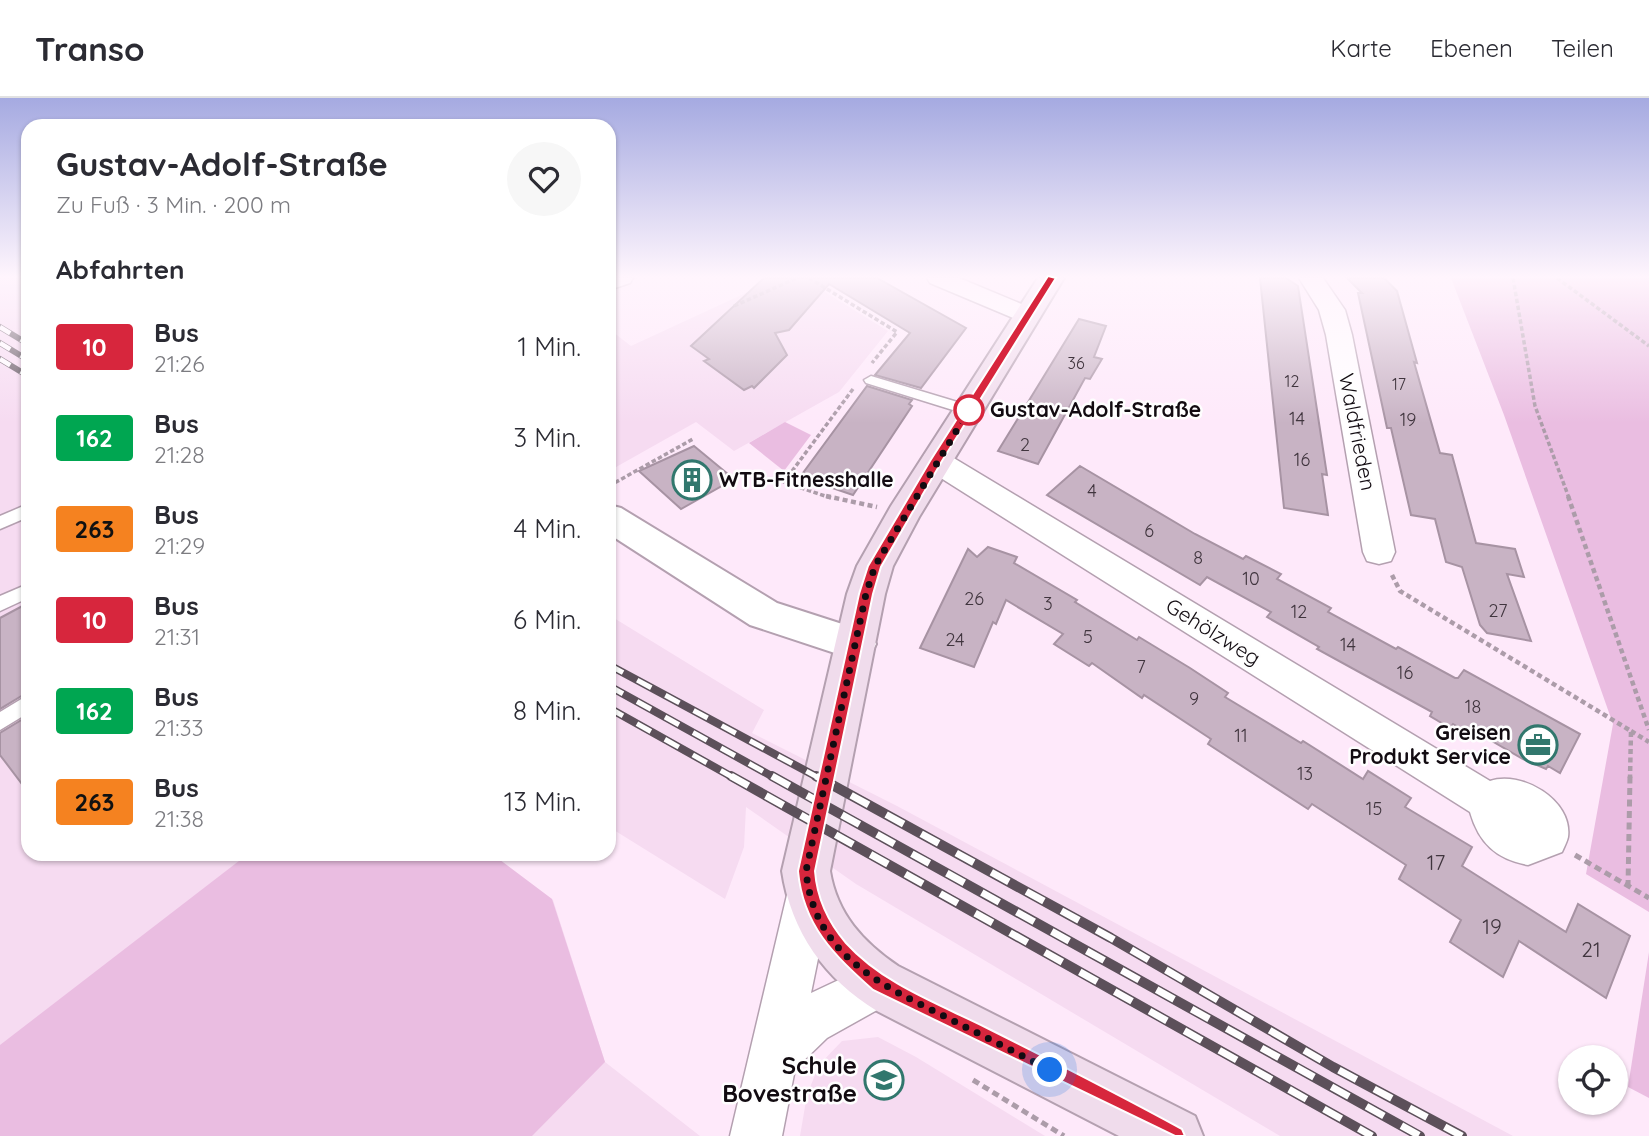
<!DOCTYPE html>
<html lang="de">
<meta charset="utf-8">
<style>
body{margin:0;font-family:Quicksand,sans-serif;background:#f7f7f7;color:#2b2b33;height:100vh;display:flex;flex-direction:column;font-size:26px;white-space:nowrap}
*{box-sizing:border-box;margin:0}
p{font-size:23px;color:#7c7c81}
.icon{flex:none;width:38px;height:38px;fill:none;stroke:currentColor;stroke-width:2;stroke-linecap:round;stroke-linejoin:round}
.map{position:relative;flex:1;overflow:hidden}
.details{position:absolute;left:21px;top:21px;width:595px;height:742px;display:flex;flex-direction:column;background:#fff;border-radius:21px;box-shadow:0 2px 5px #0004}
.details>*{flex:none}
.badge{padding:0 14px;border-radius:5px;font-size:24px;line-height:46px}
.tools{position:absolute;left:1558px;top:947px;display:grid;gap:14px}
.tools a{display:grid;place-items:center;width:70px;height:70px;border-radius:50%;background:#fff;box-shadow:0 2px 5px #0004;font-size:35px}
.you{position:absolute;width:35px;height:35px;margin:-18px;border:5px solid #fff;border-radius:50%;background:#1a73e8;box-shadow:0 0 0 10px #1a73e833}
.map>.badge{position:absolute;translate:-50% -50%;box-shadow:0 0 0 4px #fff}
h2{padding:0 35px;font-size:26px;line-height:63px}
.round{display:grid;place-items:center;flex:none;width:74px;height:74px;border-radius:37px;background:#f7f7f7}
.overview{display:flex;align-items:center;justify-content:space-between;height:119px;padding:0 35px}
h1{font-size:33px;font-weight:800;line-height:52px}
ul{padding:0;list-style:none}
li{display:flex;align-items:center;gap:21px;height:91px;padding:0 35px}
li div{flex:1}
li b{display:block;font-size:26px}
li em{font-style:normal}
li .badge{min-width:77px;font-weight:700;text-align:center}
header{display:flex;align-items:center;gap:42px;box-sizing:border-box;height:98px;padding:0 35px;background:#fff;border-bottom:2px solid #e1e1e2}
header strong{font-size:33px}
nav{display:flex;gap:38px;margin-inline-start:auto;font-size:24px}
.map>svg:first-child{display:block}
</style>
<header>
<strong>Transo</strong>
<nav><a>Karte</a><a>Ebenen</a><a>Teilen</a></nav>
</header>
<div class="map">
<svg width="1649" height="1038" viewBox="0 0 1649 1038">
<rect width="100%" height="100%" fill="#fee9fa"/>
<g fill="#f6dbf1">
<path d="M0 180H28V756H492L553 802 605 964 700 1038H0Z"/>
<path d="M778 180H802L888 233 839 294 734 353 696 324 609 373V231L631 248Z"/>
<path d="M609 517 764 612 752 635 897 708 1513 1038H1280L856 786 746 709 744 749 725 801 609 729Z"/>
<path d="M878 939 916 959 1045 1038H800L807 997 819 967 842 943Z"/>
</g>
<g fill="#eabde1">
<path d="M1451 180H1649V814L1586 776 1613 626 1504 317Z"/>
<path d="M785 324 811 337 784 373 749 345Z"/>
<path d="M248 756H492L552 801 605 964 532 1038H0V947Z"/>
<path d="M1649 854V1000L1628 989Z"/>
</g>
<g fill="#c8b3c4" stroke="#a793a3" stroke-width="2">
<path d="M764 180H877L966 230 921 290 875 277 910 235 829 186 789 232 775 235 787 257 754 290 752 288 744 292 704 263 709 261 691 248Z"/>
<path d="M1260 180H1286L1298 188 1327 377 1322 376 1328 417 1284 410Z"/>
<path d="M1347 180H1384L1397 193 1417 265 1414 264 1440 355 1452 357 1476 445 1515 451 1524 479 1507 476 1531 543 1487 535 1480 527 1462 469 1446 464 1435 421 1411 417 1391 330H1387L1375 274 1358 195H1362Z"/>
<path d="M1079 221 1106 228 1094 259 1102 261 1090 281 1085 280 1038 366 998 353Z"/>
<path d="M867 288 912 302 909 306 912 308 853 397 800 379Z"/>
<path d="M694 348 734 381 681 411 639 373Z"/>
<path d="M1080 368 1195 436 1243 461 1246 458 1281 476 1277 481 1331 510 1328 514 1396 551 1398 549 1455 580H1458L1464 572 1580 636 1560 675 1548 668 1546 671 1523 661 1478 635 1475 639 1453 626 1450 630 1430 618 1432 614 1317 551 1319 549 1267 519 1271 514 1207 479 1200 487 1047 397Z"/>
<path d="M988 449 1017 459 1014 465 1077 502 1075 504 1137 542 1139 539 1190 570 1228 595 1225 599 1301 645 1303 643 1363 681 1368 673 1411 700 1405 709 1472 749 1462 768 1566 834 1578 806 1630 838 1606 900 1519 843 1503 879 1450 844 1461 822 1399 781 1406 767 1312 706 1308 711 1208 646 1211 641 1144 597 1142 600 1092 565 1089 568 1054 546 1063 536 1006 502 996 526 993 524 974 569 920 550 968 451 977 459Z"/>
<path d="M28 505V594L0 611V520Z"/>
<path d="M28 618V694L0 657V635Z"/>
</g>
<g fill="none" stroke-linecap="round" stroke-linejoin="round">
<g stroke="#b4a0b0" stroke-width="3">
<g id="service">
<path d="M871 278 974 309 976 312 969 317 866 285 864 282Z"/>
<path d="M28 406V419L0 431V418Z"/>
<path d="M28 486V500L0 513V498Z"/>
<path d="M28 597V615L0 632V614Z"/>
</g>
</g>
<g stroke="#b4a0b0" stroke-width="3">
<g id="minor">
<path d="M609 180H633L630 185 609 192Z"/>
<path d="M927 180H959L1036 212 1040 217 1036 222 1027 225 1018 222 930 185Z"/>
<path d="M1299 180H1323L1345 212 1352 237 1395 454 1391 463 1379 466 1367 463 1363 454 1326 237 1319 212Z"/>
<path d="M936 353 947 356 1490 683C1521 672 1573 702 1568 739 1567 744 1564 749 1562 754L1528 767C1496 761 1479 745 1470 714L925 370 921 363 925 356Z"/>
<path d="M809 776 824 782 831 797 811 895 879 863 895 870 902 886 895 902 827 940 795 971 782 1038H730L787 797 794 782Z"/>
</g>
</g>
<g stroke="#b4a0b0" stroke-width="4">
<path id="tertiary" d="M609 407 621 410 777 505 870 535 876 546 870 557 856 562 750 527 609 436Z"/>
</g>
<g stroke="#b4a0b0" stroke-width="4">
<path id="secondary" d="M1038 180H1064L919 419 893 468 885 496 830 773C837 816 863 844 898 868L1195 1018 1203 1038H1119L877 913C825 881 791 834 782 773L847 496 857 468 891 408Z"/>
</g>
<g stroke="#ac9ca9" stroke-width="3.5" stroke-dasharray="4.5 2.5" stroke-linecap="butt">
<path d="M809 180 897 234 872 265"/>
<path d="M1513 180 1535 308 1569 400"/>
<path d="M1557 180 1649 248"/>
<path d="M734 208 797 180"/>
<path d="M609 388 693 341"/>
<path d="M831 400 784 384 853 291"/>
</g>
<g stroke="#ac9ca9" stroke-width="4.5" stroke-dasharray="5 3.5" stroke-linecap="butt">
<path d="M826 398 877 409"/>
<path d="M1568 398 1649 632"/>
<path d="M1392 477 1400 493 1631 633 1630 680"/>
<path d="M1631 633 1649 644"/>
</g>
<g stroke="#ac9ca9" stroke-width="5" stroke-dasharray="7 4.5" stroke-linecap="butt">
<path d="M1575 757 1649 800"/>
<path d="M1628 789 1630 678"/>
<path d="M973 982 1064 1038"/>
</g>
<use href="#service" fill="#fff" fill-rule="evenodd"/>
<use href="#minor" fill="#fff" fill-rule="evenodd"/>
<use href="#tertiary" fill="#fff" fill-rule="evenodd"/>
<use href="#secondary" fill="#f0dcec" fill-rule="evenodd"/>
<g stroke="#5c505a" stroke-width="6">
<g id="rail-far2">
<path d="M0 229 28 246"/>
<path d="M0 245 28 262"/>
<path d="M0 261 28 278"/>
</g>
</g>
<g stroke="#5c505a" stroke-width="8">
<g id="rail-far1">
<path d="M609 567 819 680"/>
<path d="M609 588 775 680"/>
<path d="M609 610 734 680"/>
</g>
</g>
<g stroke="#5c505a" stroke-width="10">
<g id="rail">
<path d="M731 678 1372 1038"/>
<path d="M772 678 1420 1038"/>
<path d="M816 678 1111 840 1333 969 1462 1038"/>
</g>
</g>
<use href="#rail-far2" stroke="#fefefe" stroke-width="4.5" stroke-dasharray="12" stroke-linecap="butt"/>
<use href="#rail-far1" stroke="#fefefe" stroke-width="5" stroke-dasharray="16" stroke-linecap="butt"/>
<use href="#rail" stroke="#fefefe" stroke-width="7" stroke-dasharray="20" stroke-linecap="butt"/>
</g>
<linearGradient id="sky" x2="0" y2="1"><stop stop-color="#a5aae1"/><stop offset="0.55" stop-color="#fff5fd"/><stop offset="1" stop-color="#fff5fd" stop-opacity="0"/></linearGradient>
<rect width="1649" height="325" fill="url(#sky)"/>
<path fill="#d7263d" stroke="#fff" stroke-width="2" d="M1048 178 1056 180 942 363 881 469 873 496 815 773C817 800 828 824 846 845 883 886 939 906 987 930 1053 963 1118 996 1182 1031L1185 1038H1175L873 892C834 857 803 828 798 773L859 496 868 468 930 363Z"/>
<g fill="none" stroke-linecap="round" stroke-linejoin="round">
<path stroke="#120b11" stroke-width="7" stroke-dasharray="0 12.6" d="M969 312 875 468 866 496 806 773C814 858 883 888 950 921 983 938 1017 955 1050 972"/>
</g>
<defs>
<g id="building-ring" transform="scale(2.0125)"><circle r="9.5" fill="#fefefe" stroke="#31776d" stroke-width="1.5"/><path d="M-4-6H4V6H1V3H-1V6H-4ZM-2.5-4.3h1.7v1.8h-1.7ZM.8-4.3h1.7v1.8H.8ZM-2.5-1h1.7V.8h-1.7ZM.8-1h1.7V.8H.8Z" fill="#31776d"/></g>
<g id="office-ring" transform="scale(2.0125)"><circle r="9.5" fill="#fefefe" stroke="#31776d" stroke-width="1.5"/><path d="M-6-3h4V-5.5h4V-3h4V5H-6ZM-1-4.5V-3h2v-1.5ZM-6 0V1H6V0Z" fill="#31776d"/></g>
<g id="school-ring" transform="scale(2.0125)"><circle r="9.5" fill="#fefefe" stroke="#31776d" stroke-width="1.5"/><path d="M0-5L7-2L0 1L-7-2ZM-4 1L0 2.5L4 1V4Q0 6-4 4Z" fill="#31776d"/></g>
</defs>
<g fill-rule="evenodd">
<use href="#building-ring" x="692" y="382"/>
<use href="#office-ring" x="1538" y="647"/>
<use href="#school-ring" x="884" y="982"/>
</g>
<circle fill="#fff" stroke="#d7263d" stroke-width="3.5" cx="969" cy="312" r="14"/>
<g text-anchor="middle" stroke-width="5" stroke-linejoin="round" paint-order="stroke">
<g font-size="16" fill="#40353e">
<text x="1076" y="271">36</text>
<text x="1292" y="289">12</text>
<text x="1399" y="292">17</text>
</g>
<g font-size="18" fill="#40353e">
<text x="1297" y="327">14</text>
<text x="1408" y="328">19</text>
<text x="1025" y="353">2</text>
<text x="1302" y="368">16</text>
<text x="1092" y="399">4</text>
<text x="1149" y="439">6</text>
<text x="1198" y="466">8</text>
<text x="1251" y="487">10</text>
<text x="974" y="507">26</text>
<text x="1048" y="512">3</text>
<text x="1498" y="519">27</text>
<text x="1299" y="520">12</text>
<text x="1088" y="545">5</text>
<text x="955" y="548">24</text>
<text x="1348" y="553">14</text>
<text x="1141" y="575">7</text>
<text x="1405" y="581">16</text>
<text x="1194" y="607">9</text>
<text x="1473" y="615">18</text>
<text x="1241" y="644">11</text>
<text x="1305" y="682">13</text>
<text x="1374" y="717">15</text>
</g>
<g font-size="21" font-weight="bold" fill="#120b11" stroke="#fefefe" text-anchor="start">
<text x="990" y="319">Gustav-Adolf-Straße</text>
</g>
<g font-size="21" fill="#120b11" stroke="#fefefe">
<text transform="translate(1357 334) rotate(79)" y="7">Waldfrieden</text>
<text transform="translate(1213 534) rotate(32)" y="7">Gehölzweg</text>
</g>
<g font-size="21" font-weight="bold" fill="#120b11" stroke="#fefefe" text-anchor="start">
<text x="719" y="389">WTB-Fitnesshalle</text>
<text x="1511" y="642" text-anchor="end">Greisen<tspan x="1511" dy="24">Produkt Service</tspan></text>
</g>
<g font-size="21" fill="#40353e">
<text x="1436" y="772">17</text>
<text x="1492" y="836">19</text>
<text x="1591" y="859">21</text>
</g>
<g font-size="24" font-weight="bold" fill="#120b11" stroke="#fefefe" text-anchor="end">
<text x="857" y="976">Schule<tspan x="857" dy="28">Bovestraße</tspan></text>
</g>
</g>
</svg>
<div class="tools">
<a><svg class="icon" aria-label="locate" viewBox="0 0 24 24"><circle cx="12" cy="12" r="6"/><path d="M12 2v4M12 18v4M2 12h4M18 12h4"/></svg></a>
</div>
<div class="you" style="left:1050px;top:972px"></div>
<section class="details">
<div class="overview"><div><h1>Gustav-Adolf-Straße</h1><p>Zu Fuß · 3 Min. · 200 m</p></div><a class="round"><svg class="icon" aria-label="heart" viewBox="0 0 24 24"><path d="M12 20l-8-8c-3-5 5-10 8-4 3-6 11-1 8 4z"/></svg></a></div>
<h2>Abfahrten</h2>
<ul>
<li><span class="badge" style="background:#d7263d;color:#fff">10</span><div><b>Bus</b><p>21:26</p></div><em>1 Min.</em></li>
<li><span class="badge" style="background:#00a651;color:#fff">162</span><div><b>Bus</b><p>21:28</p></div><em>3 Min.</em></li>
<li><span class="badge" style="background:#f58220;color:#111">263</span><div><b>Bus</b><p>21:29</p></div><em>4 Min.</em></li>
<li><span class="badge" style="background:#d7263d;color:#fff">10</span><div><b>Bus</b><p>21:31</p></div><em>6 Min.</em></li>
<li><span class="badge" style="background:#00a651;color:#fff">162</span><div><b>Bus</b><p>21:33</p></div><em>8 Min.</em></li>
<li><span class="badge" style="background:#f58220;color:#111">263</span><div><b>Bus</b><p>21:38</p></div><em>13 Min.</em></li>
</ul>
</section>
</div>
